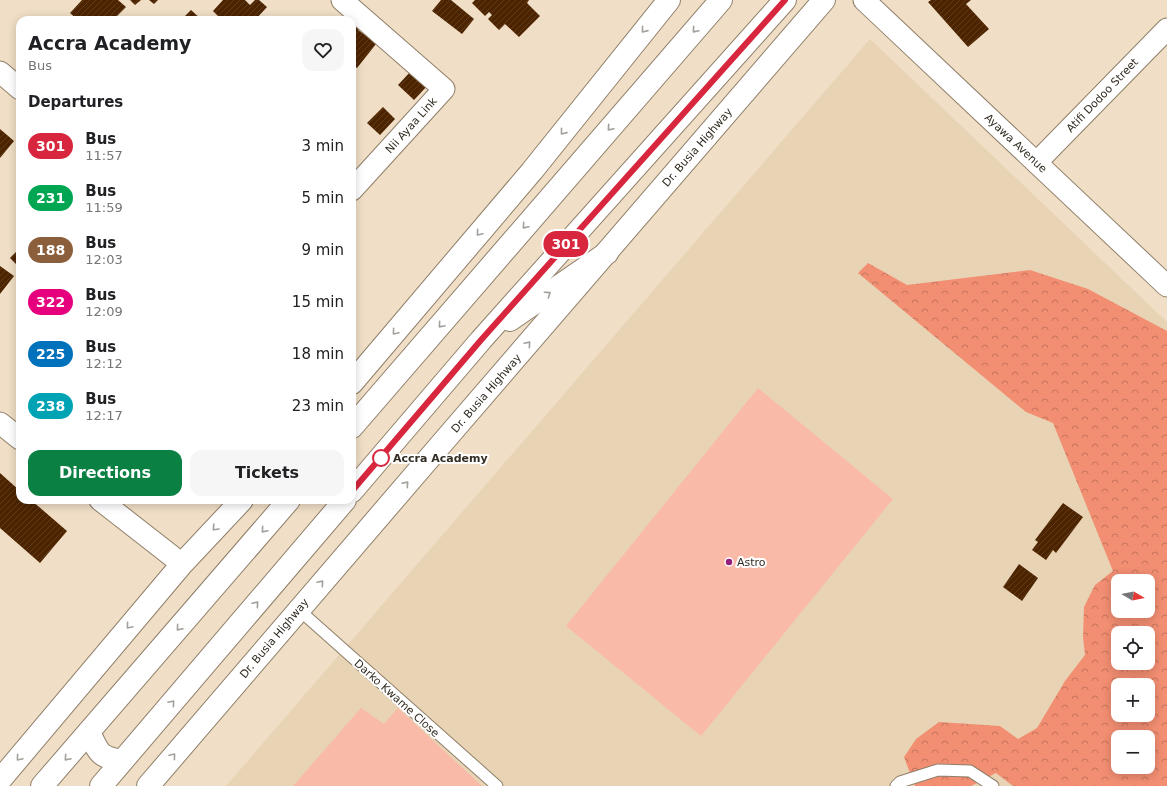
<!DOCTYPE html>
<meta charset="utf-8">
<style>
body{margin:0;font-family:"DejaVu Sans",sans-serif;background:#f6f6f6;color:#202124;height:100vh;display:flex;flex-direction:column;font-size:15px;white-space:nowrap}
*{box-sizing:border-box;margin:0}
p{font-size:13px;color:#757577}
.icon{flex:none;width:22px;height:22px;fill:none;stroke:currentColor;stroke-width:2;stroke-linecap:round;stroke-linejoin:round}
.map{position:relative;flex:1;overflow:hidden}
.side{position:absolute;left:16px;top:16px;width:340px;height:488px;display:flex;flex-direction:column;background:#fff;border-radius:12px;box-shadow:0 2px 10px #0003}
.side>*{flex:none}
.badge{padding:0 8px;border-radius:13px;font-size:14px;line-height:26px}
.needle{width:26px;rotate:100deg}
.fabs{position:absolute;left:1111px;top:574px;display:grid;gap:8px}
.fabs a{display:grid;place-items:center;width:44px;height:44px;border-radius:8px;background:#fff;box-shadow:0 2px 10px #0003;font-size:20px}
.map>.badge{position:absolute;translate:-50% -50%;box-shadow:0 0 0 2px #fff}
h2{padding:0 12px;font-size:15px;line-height:36px}
.round{display:grid;place-items:center;flex:none;width:42px;height:42px;border-radius:12px;background:#f6f6f6}
.summary{display:flex;align-items:center;justify-content:space-between;height:68px;padding:0 12px}
h1{font-size:19px;font-weight:800;line-height:30px}
.action{display:flex;gap:8px;margin-top:auto;padding:8px 12px}
.action a{flex:1;height:46px;border-radius:12px;background:#0b8043;color:#fff;font-size:16px;font-weight:800;line-height:46px;text-align:center}
.action a+a{background:#f6f6f6;color:#202124}
ul{padding:0;list-style:none}
li{display:flex;align-items:center;gap:12px;height:52px;padding:0 12px}
li div{flex:1}
li b{display:block;font-size:15px}
li em{font-style:normal}
li .badge{min-width:44px;font-weight:700;text-align:center}
.map>svg:first-child{display:block}
</style>
<div class="map">
<svg width="1167" height="786" viewBox="0 0 1167 786">
<defs>
<pattern id="forest-crowns" width="20" height="18" patternUnits="userSpaceOnUse"><rect width="20" height="18" fill="#f28e72"/><path d="M2 6a3 3 0 1 1 6 0M12 15a3 3 0 1 1 6 0" fill="none" stroke="#c5745d"/></pattern>
<pattern id="building-hatch" width="6" height="6" patternUnits="userSpaceOnUse"><rect width="6" height="6" fill="#4d2400"/><path d="M-1 1l2-2M0 6l6-6M5 7l2-2" fill="none" stroke="#5f3b1c"/></pattern>
</defs>
<rect width="100%" height="100%" fill="#f0dec6"/>
<path fill="#e9d3b5" fill-rule="evenodd" d="M870 39 1167 322V786H226ZM1118 581H1148V611H1118ZM1118 633H1148V663H1118ZM1118 685H1148V715H1118ZM1118 737H1148V767H1118Z"/>
<g fill="#f9baa7">
<path d="M758 388 893 499 701 736 566 626Z"/>
<path d="M361 708 384 724 398 708 482 786H293Z"/>
</g>
<path fill="url(#forest-crowns)" fill-rule="evenodd" d="M868 263 907 285 1030 270 1088 289 1167 331V786H1013L996 773 971 786H915L904 757 916 739 939 722 1000 726 1018 739 1037 728 1065 681 1085 655 1083 637 1084 607 1095 585 1113 571 1053 423 1026 412 858 273ZM1118 581H1148V611H1118ZM1118 633H1148V663H1118ZM1118 685H1148V715H1118ZM1118 737H1148V767H1118Z"/>
<g fill="url(#building-hatch)">
<path d="M82 0H118L126 7 117 16 122 20H87L85 18 83 20H78L70 13Z"/>
<path d="M130 0H141L135 5Z"/>
<path d="M149 0H158L154 4Z"/>
<path d="M223 0H245L250 5 255 0H259L267 7 255 20H222L213 11Z"/>
<path d="M441 0H451L474 19 462 34 432 11Z"/>
<path d="M475 0H529L527 3 540 16 519 37 505 24 499 30 488 19 492 15 489 12 485 16 472 3Z"/>
<path d="M931 0H971L966 4 989 29 968 47 928 2Z"/>
<path d="M191 10 202 20 206 16 210 20H187L184 17Z"/>
<path d="M352 20 363 24 358 30 365 35 369 29 380 39 357 68 352 64Z"/>
<path d="M412 70 428 85 414 100 398 85Z"/>
<path d="M383 107 395 119 380 135 367 123Z"/>
<path d="M0 129 14 141 0 158Z"/>
<path d="M20 248V268L10 258Z"/>
<path d="M0 266 14 276 0 294Z"/>
<path d="M0 473 20 491V500H31L67 531 40 563 0 528Z"/>
<path d="M1063 503 1083 517 1056 553 1053 550 1046 560 1032 550 1038 542 1035 540Z"/>
<path d="M1019 564 1038 578 1022 601 1003 587Z"/>
</g>
<g fill="none" stroke-linecap="round" stroke-linejoin="round">
<g stroke="#8f7f69" stroke-width="13">
<g id="service">
<path d="M298 609 497 786"/>
<path d="M896 786 900 782 938 770 970 771 993 786"/>
</g>
</g>
<g stroke="#8f7f69" stroke-width="23">
<g id="minor">
<path d="M342 0 444 89 352 190"/>
<path d="M864 0 1167 286"/>
<path d="M0 72 20 89"/>
<path d="M1037 162 1167 29"/>
<path d="M0 423 20 439"/>
<path d="M100 500 182 564"/>
</g>
</g>
<g stroke="#8f7f69" stroke-width="24">
<g id="tertiary">
<path d="M352 383 532 171 669 0"/>
<path d="M0 780 182 564 242 500"/>
<path d="M148 786C372 523 599 262 824 0"/>
</g>
</g>
<g stroke="#8f7f69" stroke-width="24">
<g id="trunk">
<path d="M510 320 607 253"/>
<path d="M352 427 721 0"/>
<path d="M352 491 481 340 785 0"/>
<path d="M89 732C99 753 99 757 122 761"/>
<path d="M42 786 289 500"/>
<path d="M101 786 345 500"/>
</g>
</g>
<use href="#service" stroke="#fff" stroke-width="11"/>
<use href="#minor" stroke="#fff" stroke-width="21"/>
<use href="#tertiary" stroke="#fff" stroke-width="22"/>
<use href="#trunk" stroke="#fff" stroke-width="22"/>
</g>
<defs><path id="oneway-chevron" d="M-2-3.5L2.5 0L-2 3.5" fill="none" stroke-width="1.6" stroke-linecap="round" stroke-linejoin="round"/></defs>
<g stroke="#a3a09c">
<use href="#oneway-chevron" transform="translate(644 30) rotate(129)"/>
<use href="#oneway-chevron" transform="translate(695 30) rotate(131)"/>
<use href="#oneway-chevron" transform="translate(610 128) rotate(131)"/>
<use href="#oneway-chevron" transform="translate(563 132) rotate(129)"/>
<use href="#oneway-chevron" transform="translate(525 226) rotate(131)"/>
<use href="#oneway-chevron" transform="translate(479 233) rotate(130)"/>
<use href="#oneway-chevron" transform="translate(548 294) rotate(-34)"/>
<use href="#oneway-chevron" transform="translate(441 325) rotate(131)"/>
<use href="#oneway-chevron" transform="translate(395 332) rotate(130)"/>
<use href="#oneway-chevron" transform="translate(528 344) rotate(-49)"/>
<use href="#oneway-chevron" transform="translate(406 484) rotate(-49)"/>
<use href="#oneway-chevron" transform="translate(215 528) rotate(133)"/>
<use href="#oneway-chevron" transform="translate(264 530) rotate(131)"/>
<use href="#oneway-chevron" transform="translate(321 583) rotate(-49)"/>
<use href="#oneway-chevron" transform="translate(256 604) rotate(-50)"/>
<use href="#oneway-chevron" transform="translate(129 626) rotate(130)"/>
<use href="#oneway-chevron" transform="translate(179 628) rotate(131)"/>
<use href="#oneway-chevron" transform="translate(172 703) rotate(-50)"/>
<use href="#oneway-chevron" transform="translate(173 756) rotate(-50)"/>
<use href="#oneway-chevron" transform="translate(19 758) rotate(130)"/>
<use href="#oneway-chevron" transform="translate(67 758) rotate(131)"/>
</g>
<g fill="none" stroke-linecap="round" stroke-linejoin="round">
<g stroke="#fff" stroke-width="9">
<path id="line" d="M352 491 481 340 785 0"/>
</g>
<use href="#line" stroke="#d7263d" stroke-width="6"/>
</g>
<circle fill="#fff" stroke="#d7263d" stroke-width="2" cx="381" cy="458" r="8"/>
<circle fill="#931e7c" stroke="#fff" stroke-width="1.5" cx="729" cy="562" r="4"/>
<g text-anchor="middle" stroke-width="4" stroke-linejoin="round" paint-order="stroke">
<g font-size="11" fill="#322c22" stroke="#fff">
<text transform="translate(1102 95) rotate(-46)" y="4">Atifi Dodoo Street</text>
<text transform="translate(411 125) rotate(-48)" y="4">Nii Ayaa Link</text>
<text transform="translate(1016 143) rotate(43)" y="4">Ayawa Avenue</text>
<text transform="translate(697 147) rotate(-49)" y="4">Dr. Busia Highway</text>
<text transform="translate(486 393) rotate(-49)" y="4">Dr. Busia Highway</text>
<text transform="translate(274 638) rotate(-50)" y="4">Dr. Busia Highway</text>
<text transform="translate(397 698) rotate(42)" y="4">Darko Kwame Close</text>
</g>
<g font-size="11" font-weight="bold" fill="#322c22" stroke="#fff" text-anchor="start">
<text x="393" y="462">Accra Academy</text>
</g>
<g font-size="11" fill="#322c22" stroke="#fff" text-anchor="start">
<text x="737" y="566">Astro</text>
</g>
</g>
</svg>
<div class="fabs">
<a><svg class="needle" viewBox="-14 -14 28 28"><path d="M0-13l5 13h-10z" fill="#e53935"/><path d="M0 13l5-13h-10z" fill="#757577"/></svg></a>
<a><svg class="icon" aria-label="locate" viewBox="0 0 24 24"><circle cx="12" cy="12" r="6"/><path d="M12 2v4M12 18v4M2 12h4M18 12h4"/></svg></a>
<a>+</a>
<a>−</a>
</div>
<b class="badge" style="left:566px;top:244px;background:#d7263d;color:#fff">301</b>
<section class="side">
<div class="summary"><div><h1>Accra Academy</h1><p>Bus</p></div><a class="round"><svg class="icon" aria-label="heart" viewBox="0 0 24 24"><path d="M12 20l-8-8c-3-5 5-10 8-4 3-6 11-1 8 4z"/></svg></a></div>
<h2>Departures</h2>
<ul>
<li><span class="badge" style="background:#d7263d;color:#fff">301</span><div><b>Bus</b><p>11:57</p></div><em>3 min</em></li>
<li><span class="badge" style="background:#00a651;color:#fff">231</span><div><b>Bus</b><p>11:59</p></div><em>5 min</em></li>
<li><span class="badge" style="background:#8b5e3c;color:#fff">188</span><div><b>Bus</b><p>12:03</p></div><em>9 min</em></li>
<li><span class="badge" style="background:#e6007e;color:#fff">322</span><div><b>Bus</b><p>12:09</p></div><em>15 min</em></li>
<li><span class="badge" style="background:#0072bc;color:#fff">225</span><div><b>Bus</b><p>12:12</p></div><em>18 min</em></li>
<li><span class="badge" style="background:#00a3b4;color:#fff">238</span><div><b>Bus</b><p>12:17</p></div><em>23 min</em></li>
</ul>
<div class="action"><a>Directions</a><a>Tickets</a></div>
</section>
</div>
